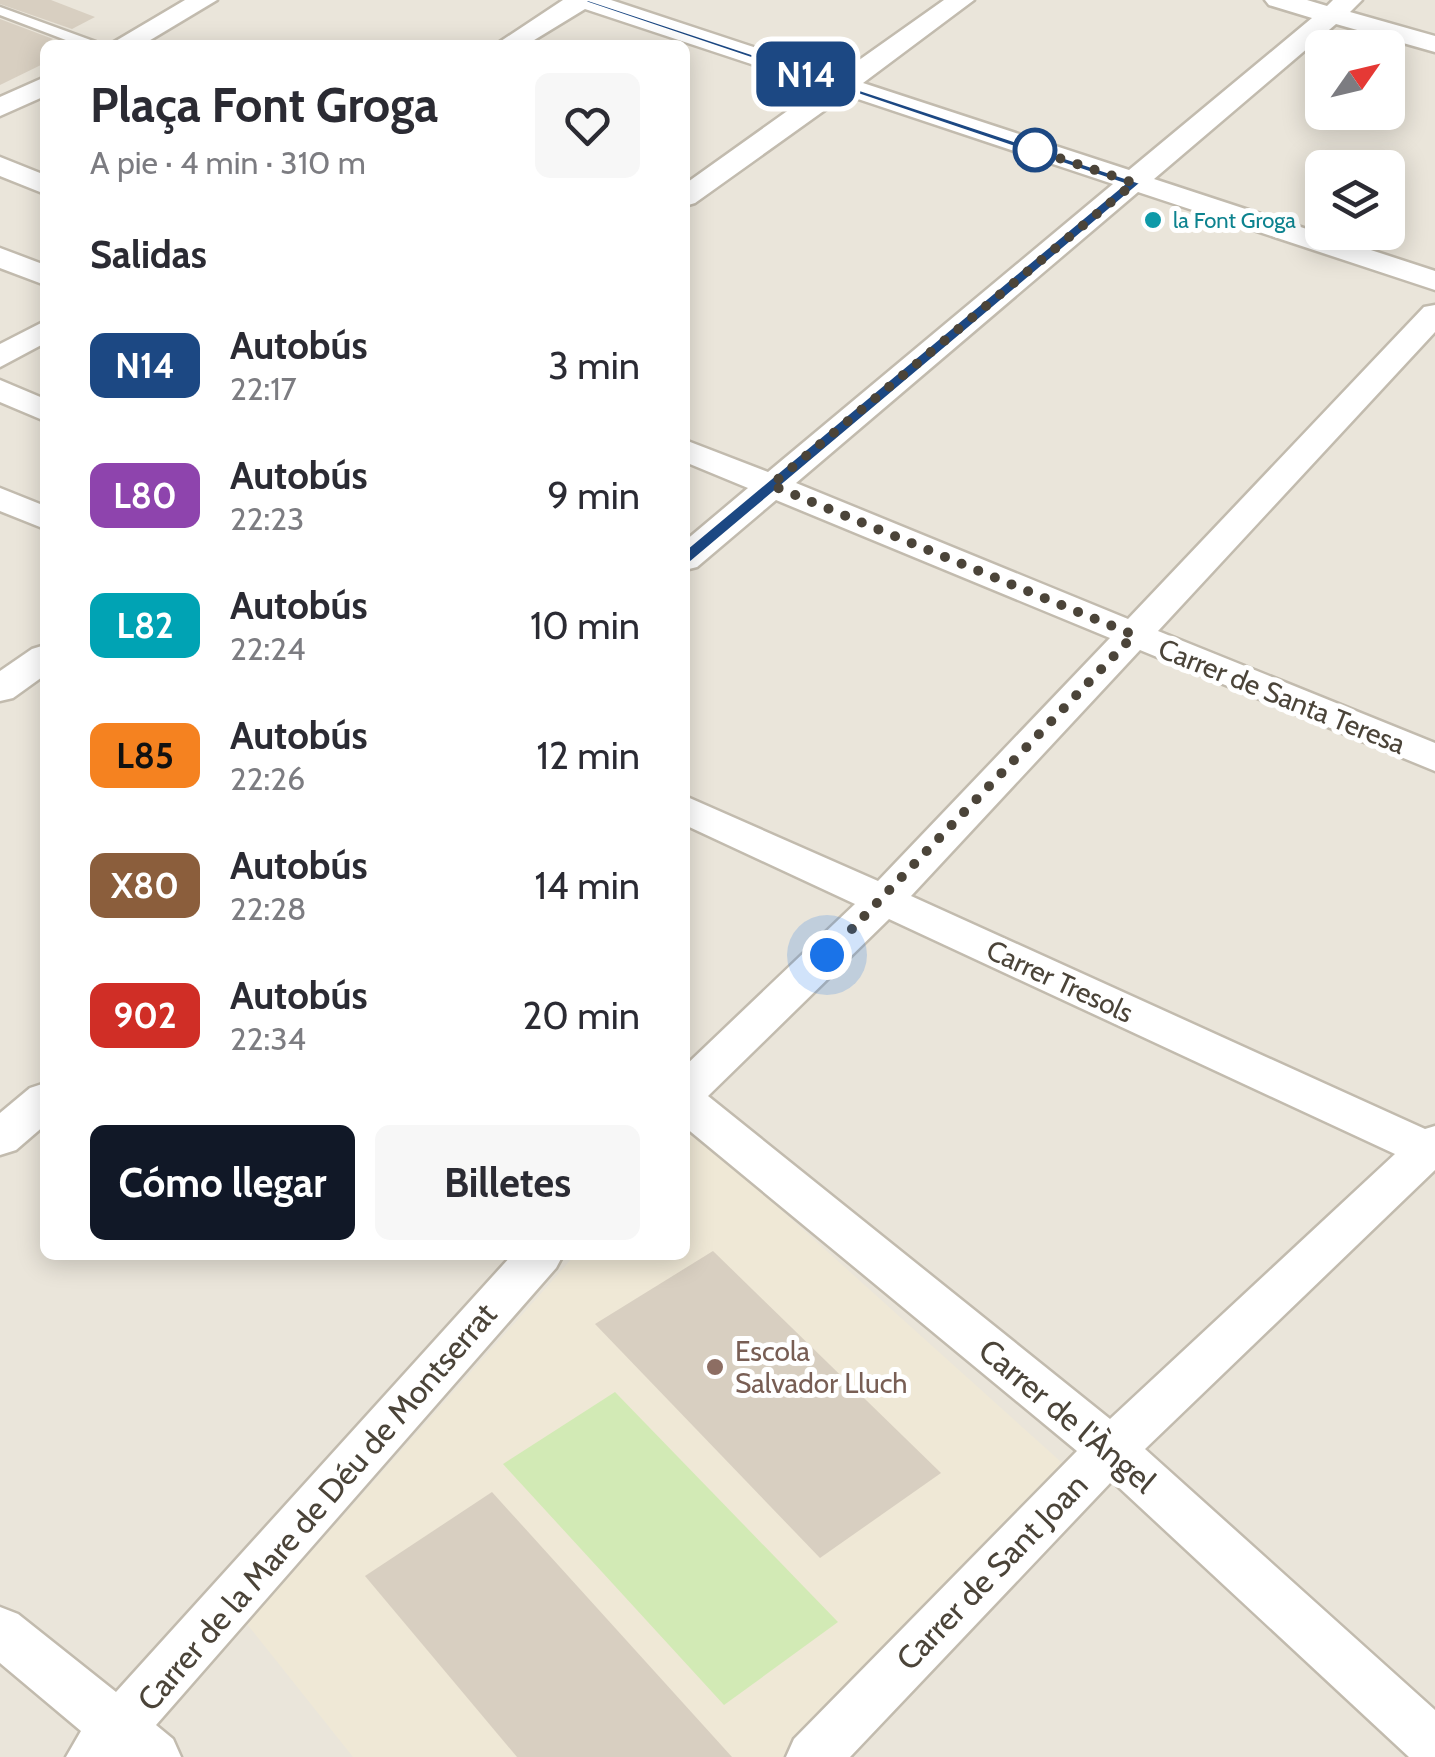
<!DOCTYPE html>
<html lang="es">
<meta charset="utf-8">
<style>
body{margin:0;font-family:Cabin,sans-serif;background:#f7f7f7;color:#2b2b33;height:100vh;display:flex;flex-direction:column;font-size:38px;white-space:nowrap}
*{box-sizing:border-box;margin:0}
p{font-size:32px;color:#7c7c81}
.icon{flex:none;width:55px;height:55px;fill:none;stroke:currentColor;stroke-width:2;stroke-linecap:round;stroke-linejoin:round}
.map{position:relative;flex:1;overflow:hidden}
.details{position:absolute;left:40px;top:40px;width:650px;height:1220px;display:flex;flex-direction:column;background:#fff;border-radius:15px;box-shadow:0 5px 25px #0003}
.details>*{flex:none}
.badge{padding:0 20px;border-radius:15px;font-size:35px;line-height:65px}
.needle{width:65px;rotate:56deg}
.tools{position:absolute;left:1305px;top:30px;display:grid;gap:20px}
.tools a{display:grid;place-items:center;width:100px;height:100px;border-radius:15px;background:#fff;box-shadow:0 5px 25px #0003;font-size:50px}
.you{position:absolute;width:50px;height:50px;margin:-25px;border:8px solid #fff;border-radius:50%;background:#1a73e8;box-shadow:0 0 0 15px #1a73e833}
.map>.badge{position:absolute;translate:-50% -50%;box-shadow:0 0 0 5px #fff}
h2{padding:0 50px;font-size:38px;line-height:90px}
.round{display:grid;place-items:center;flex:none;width:105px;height:105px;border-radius:15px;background:#f7f7f7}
.headline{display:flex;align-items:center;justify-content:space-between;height:170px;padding:0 50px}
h1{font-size:48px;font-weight:700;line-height:75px}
.primary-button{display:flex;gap:20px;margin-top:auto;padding:20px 50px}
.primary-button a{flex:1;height:115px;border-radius:15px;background:#111827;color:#fff;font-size:40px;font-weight:700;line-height:115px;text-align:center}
.primary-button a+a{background:#f7f7f7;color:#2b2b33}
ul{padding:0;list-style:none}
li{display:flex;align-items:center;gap:30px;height:130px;padding:0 50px}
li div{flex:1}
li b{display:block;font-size:38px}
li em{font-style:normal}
li .badge{min-width:110px;font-weight:700;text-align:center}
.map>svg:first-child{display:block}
</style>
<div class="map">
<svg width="1435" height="1757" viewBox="0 0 1435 1757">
<rect width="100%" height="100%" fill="#f6f3ec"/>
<path fill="#eae5da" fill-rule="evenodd" d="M0 0H1435V1757H0ZM45 45H685V1255H45ZM1322 48H1388V112H1322ZM1322 168H1388V232H1322Z"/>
<path fill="#efe8d6" d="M689 1127 1080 1479 806 1757H353L247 1624 575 1255H685V1132Z"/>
<path fill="#d2eab5" d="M615 1392 838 1622 724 1705 503 1464Z"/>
<g fill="#d8cfc1">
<path d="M0 0H51L95 17 72 29 0 4Z"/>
<path d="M0 19 53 39 45 43V63L0 85Z"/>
<path d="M713 1251 941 1473 820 1558 595 1324Z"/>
<path d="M492 1492 732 1757H517L365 1576Z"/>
</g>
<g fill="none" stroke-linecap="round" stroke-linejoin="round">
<g stroke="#c2bbae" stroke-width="5">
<path id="service" d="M0 7 96 42 98 45H79L0 15Z"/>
</g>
<g stroke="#c2bbae" stroke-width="5">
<g id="minor">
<path d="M185 0H217L142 45H109Z"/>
<path d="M563 0H611L838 75 944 0H974L863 83 1129 170 1312 18 1269 5 1265 0H1307L1327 6 1333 0H1362L1350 12 1435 36V52L1336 24 1154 179 1435 271V290L1138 192 796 483 1128 619 1424 307 1435 305V332L1158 631 1435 743V771L1140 650 911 896 1425 1129 1435 1126V1170L1145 1449 1435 1710V1757H1409L1112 1481 850 1757H786L794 1739 1077 1451 685 1127V1066L855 904 685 825V796L878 881 1110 638 776 500 697 567 685 570V541L748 488 685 462V440L768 472 1113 184 846 95 695 203 685 206V184L821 87 585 9 526 45H495ZM889 919 1395 1154 1110 1419 708 1096Z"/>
<path d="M45 77V96L0 116V97Z"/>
<path d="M0 157 45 175V194L0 176Z"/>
<path d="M0 248 45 265V285L0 268Z"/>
<path d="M45 321V343L0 367V344Z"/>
<path d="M0 380 45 399V421L0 402Z"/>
<path d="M0 488 45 506V529L0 511Z"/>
<path d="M45 645V675L13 698 0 701V671L32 649Z"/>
<path d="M45 1083V1125L16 1150 0 1155V1113L30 1088Z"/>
<path d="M512 1255H563L556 1268 156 1725 173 1739 181 1757H66L81 1731 0 1663V1607L18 1614 116 1692Z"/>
</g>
</g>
<use href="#service" fill="#fff" fill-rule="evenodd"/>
<use href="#minor" fill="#fff" fill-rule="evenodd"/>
</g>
<path fill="#1c4883" stroke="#fff" stroke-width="2.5" d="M579 0H589L1141 183 691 562H679V555L1124 184Z"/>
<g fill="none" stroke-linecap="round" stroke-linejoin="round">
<path stroke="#4b4439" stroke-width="10" stroke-dasharray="0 18" d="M827 955 1134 635 771 485 1134 183 1035 150"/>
</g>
<circle fill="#fff" stroke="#1c4883" stroke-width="5" cx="1035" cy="150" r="20"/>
<circle fill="#0f9aa8" stroke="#fff" stroke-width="4" cx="1153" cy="220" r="10"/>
<circle fill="#8d6e63" stroke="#fff" stroke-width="4" cx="715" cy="1367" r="10"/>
<g text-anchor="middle" stroke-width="10" stroke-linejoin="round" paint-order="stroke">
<g font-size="22" fill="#0d838f" stroke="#fff" text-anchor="start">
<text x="1173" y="228">la Font Groga</text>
</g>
<g font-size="28" fill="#4b4439" stroke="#fff">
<text transform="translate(1282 696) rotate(22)" y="10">Carrer de Santa Teresa</text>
<text transform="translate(1060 981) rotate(25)" y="10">Carrer Tresols</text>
</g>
<g font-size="28" fill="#785e54" stroke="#fff" text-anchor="start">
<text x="735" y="1361">Escola<tspan x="735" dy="32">Salvador Lluch</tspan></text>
</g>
<g font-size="32" fill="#4b4439" stroke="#fff">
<text transform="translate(1067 1416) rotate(40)" y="11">Carrer de l'Àngel</text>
<text transform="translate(317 1507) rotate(-49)" y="11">Carrer de la Mare de Déu de Montserrat</text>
<text transform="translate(992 1572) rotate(-46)" y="11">Carrer de Sant Joan</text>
</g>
</g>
</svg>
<div class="tools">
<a><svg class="needle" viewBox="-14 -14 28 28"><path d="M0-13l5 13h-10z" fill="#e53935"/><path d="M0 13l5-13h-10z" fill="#7c7c81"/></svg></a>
<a><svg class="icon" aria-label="layers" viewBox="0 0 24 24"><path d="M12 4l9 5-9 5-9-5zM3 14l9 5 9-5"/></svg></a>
</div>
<div class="you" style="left:827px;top:955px"></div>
<b class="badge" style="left:806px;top:74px;background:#1c4883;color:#fff">N14</b>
<section class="details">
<div class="headline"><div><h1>Plaça Font Groga</h1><p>A pie · 4 min · 310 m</p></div><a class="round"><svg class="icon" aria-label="heart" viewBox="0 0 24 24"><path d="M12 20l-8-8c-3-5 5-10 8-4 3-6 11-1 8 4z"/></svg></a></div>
<h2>Salidas</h2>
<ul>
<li><span class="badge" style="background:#1c4883;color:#fff">N14</span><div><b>Autobús</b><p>22:17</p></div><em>3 min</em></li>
<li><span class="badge" style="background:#8e44ad;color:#fff">L80</span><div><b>Autobús</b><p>22:23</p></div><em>9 min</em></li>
<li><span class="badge" style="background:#00a3b4;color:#fff">L82</span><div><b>Autobús</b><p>22:24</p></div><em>10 min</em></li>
<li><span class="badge" style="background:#f58220;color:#111">L85</span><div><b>Autobús</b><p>22:26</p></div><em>12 min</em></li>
<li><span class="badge" style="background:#8b5e3c;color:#fff">X80</span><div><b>Autobús</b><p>22:28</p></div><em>14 min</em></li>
<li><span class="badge" style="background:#d02e26;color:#fff">902</span><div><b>Autobús</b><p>22:34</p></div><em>20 min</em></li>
</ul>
<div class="primary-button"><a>Cómo llegar</a><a>Billetes</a></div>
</section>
</div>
